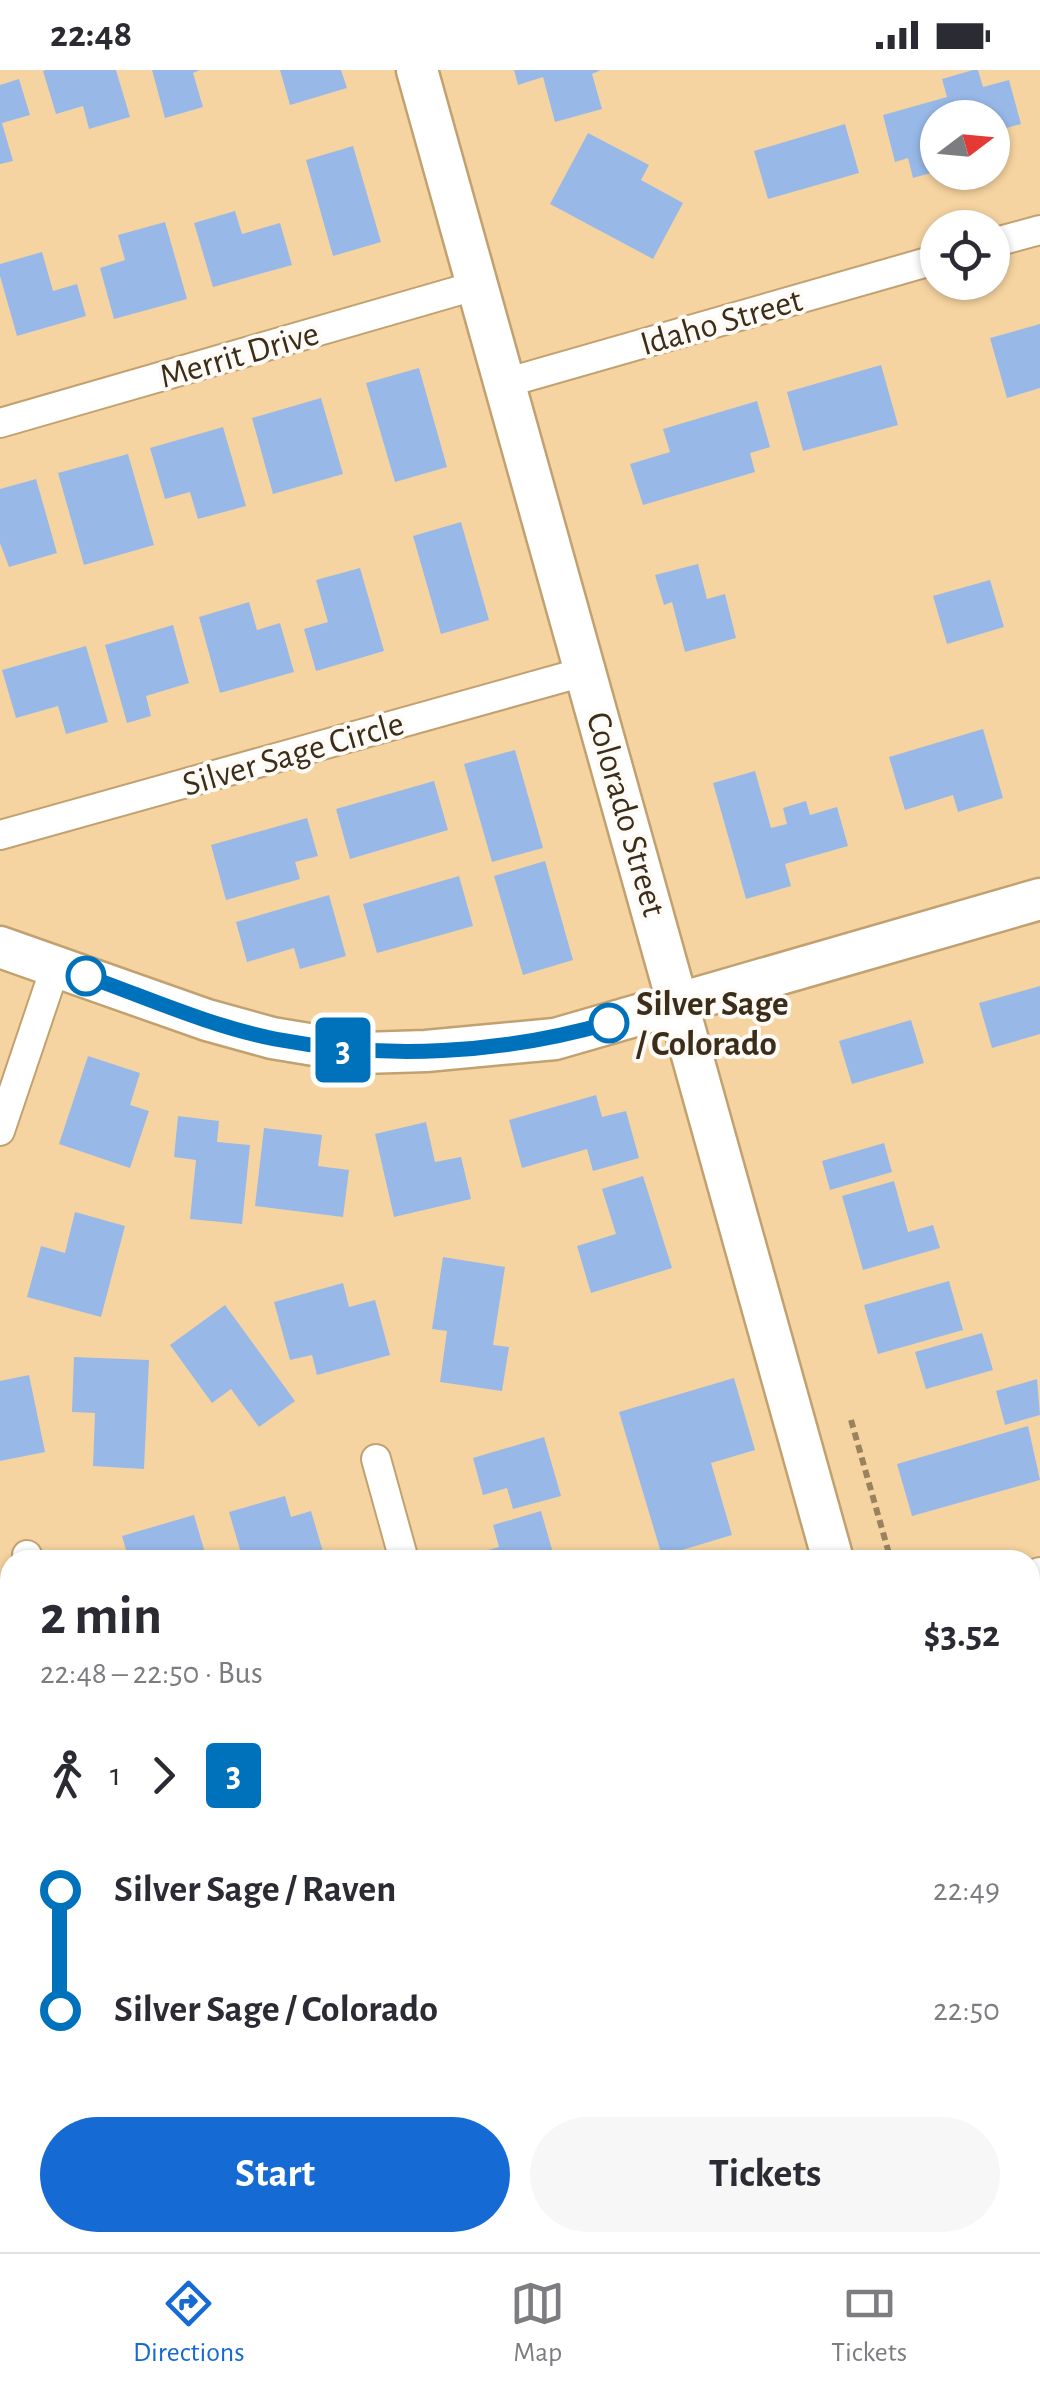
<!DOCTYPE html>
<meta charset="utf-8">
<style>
body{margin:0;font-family:"Alegreya Sans",sans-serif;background:#f7f7f7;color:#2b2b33;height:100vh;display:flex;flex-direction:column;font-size:38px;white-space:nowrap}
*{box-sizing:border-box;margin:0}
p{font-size:32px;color:#7c7c81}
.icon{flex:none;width:55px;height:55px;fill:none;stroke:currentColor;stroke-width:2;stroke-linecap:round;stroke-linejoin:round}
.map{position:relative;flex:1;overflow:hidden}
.panel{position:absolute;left:0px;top:1480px;width:1040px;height:702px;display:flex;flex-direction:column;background:#fff;border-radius:30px 30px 0 0;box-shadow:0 2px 8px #0004}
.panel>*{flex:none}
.badge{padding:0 20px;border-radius:8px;font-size:35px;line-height:65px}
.needle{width:65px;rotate:74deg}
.buttons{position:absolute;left:920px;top:30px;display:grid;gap:20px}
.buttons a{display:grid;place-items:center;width:90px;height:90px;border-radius:50%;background:#fff;box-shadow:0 2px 8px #0004;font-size:50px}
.map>.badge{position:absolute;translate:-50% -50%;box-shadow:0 0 0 5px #fff}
.legs{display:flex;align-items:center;gap:15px;height:110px;padding:0 40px;font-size:32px}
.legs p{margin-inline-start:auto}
.summary{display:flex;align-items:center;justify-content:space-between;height:170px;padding:0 40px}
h1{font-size:55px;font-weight:700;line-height:75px}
.button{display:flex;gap:20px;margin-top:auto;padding:20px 40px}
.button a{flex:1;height:115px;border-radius:60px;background:#166ad4;color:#fff;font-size:40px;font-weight:700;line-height:115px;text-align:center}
.button a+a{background:#f7f7f7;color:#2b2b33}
ul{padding:0 40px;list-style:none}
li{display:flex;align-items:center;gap:35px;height:120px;font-size:38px}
li i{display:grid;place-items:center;width:15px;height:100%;margin:0 12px;background:currentColor}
li i::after{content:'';width:25px;height:25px;margin:-12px;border:8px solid;border-radius:50%;background:#fff}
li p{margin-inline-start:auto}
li:first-child i{background:linear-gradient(#0000 50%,currentColor 0)}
li:last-child i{background:linear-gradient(currentColor 50%,#0000 0)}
.status{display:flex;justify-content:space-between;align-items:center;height:70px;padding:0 50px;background:#fff;direction:ltr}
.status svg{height:28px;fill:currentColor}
.menu{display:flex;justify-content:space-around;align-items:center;height:140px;border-top:2px solid #e1e1e2;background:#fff;font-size:28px;color:#7c7c81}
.menu a{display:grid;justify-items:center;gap:5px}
.menu .on{color:#166ad4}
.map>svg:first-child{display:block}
</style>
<div class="status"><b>22:48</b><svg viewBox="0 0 49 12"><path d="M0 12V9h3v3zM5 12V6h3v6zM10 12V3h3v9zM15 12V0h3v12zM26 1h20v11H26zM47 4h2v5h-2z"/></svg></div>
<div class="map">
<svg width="1040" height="2182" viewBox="0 0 1040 2182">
<rect width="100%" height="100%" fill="#f6d4a1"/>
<g fill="#98b9e8">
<path d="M46 0H116L130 47 89 59 83 36 56 44 43 1Z"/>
<path d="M152 0H200L193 3 203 37 165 48Z"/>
<path d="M280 0H341L347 18 290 35Z"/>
<path d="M514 0H601L592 4 602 39 555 52 543 7 518 15Z"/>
<path d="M973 0H978L983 17 1009 10 1021 54 992 62V48H938V78L934 79 938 101 913 108 908 88 895 92 883 45 947 27 942 9Z"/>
<path d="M19 9 30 45 2 53 13 91 0 94V15Z"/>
<path d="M845 54 859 103 768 129 754 81Z"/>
<path d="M588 63 649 95 641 110 683 133 653 189 550 134Z"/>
<path d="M353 76 381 172 333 186 306 90Z"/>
<path d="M235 141 242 164 280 153 292 195 213 217 194 153Z"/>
<path d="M165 152 187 229 114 249 100 198 125 190 118 165Z"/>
<path d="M42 182 53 221 77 214 86 246 17 266 0 206V194Z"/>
<path d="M1040 254V318L1007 328 990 268Z"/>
<path d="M881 295 898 355 803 381 787 322Z"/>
<path d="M419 298 447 397 395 412 366 313Z"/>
<path d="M321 328 343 404 273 424 252 348Z"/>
<path d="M757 331 770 377 750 383 755 402 643 435 630 394 670 382 663 359Z"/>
<path d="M223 357 246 436 198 449 190 422 165 429 150 378Z"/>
<path d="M128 384 154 475 84 495 58 403Z"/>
<path d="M36 409 57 483 9 497 0 473V419Z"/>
<path d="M461 452 489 550 441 564 413 466Z"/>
<path d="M698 494 707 529 725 524 736 568 685 582 672 532 664 535 655 505Z"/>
<path d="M360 498 384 581 316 601 304 559 328 552 316 510Z"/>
<path d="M990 510 1004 557 947 574 933 526Z"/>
<path d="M249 532 257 560 280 553 294 602 220 623 199 547Z"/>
<path d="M173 555 189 613 146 626 151 646 127 653 105 575Z"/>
<path d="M86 576 108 652 66 664 58 636 16 648 2 600Z"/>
<path d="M983 659 1003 728 958 742 953 725 905 740 889 687Z"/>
<path d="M515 680 543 778 492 792 464 694Z"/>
<path d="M755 701 771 758 787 754 783 738 806 731 810 745 837 737 848 776 785 794 791 816 746 829 713 713Z"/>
<path d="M434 711 448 760 350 789 336 739Z"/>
<path d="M307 748 318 786 295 792 300 809 226 830 211 775Z"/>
<path d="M545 791 573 890 523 905 494 806Z"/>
<path d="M459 806 473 856 377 883 363 834Z"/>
<path d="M329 825 346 886 300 899 294 878 247 892 236 852Z"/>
<path d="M1040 916V964L992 978 979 933Z"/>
<path d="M911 950 924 993 852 1014 839 971Z"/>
<path d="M88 986 140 1003 130 1035 149 1041 130 1098 59 1074Z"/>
<path d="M596 1025 602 1047 626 1041 639 1088 593 1101 587 1079 522 1098 509 1050Z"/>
<path d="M178 1046 219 1051 217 1072 250 1075 242 1154 190 1149 196 1090 174 1087Z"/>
<path d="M426 1052 435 1092 461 1087 471 1129 394 1147 375 1064Z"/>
<path d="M264 1058 322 1065 318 1096 349 1100 343 1147 255 1136Z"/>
<path d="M884 1073 892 1102 830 1120 822 1091Z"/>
<path d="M643 1106 672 1198 591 1223 577 1176 616 1164 602 1119Z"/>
<path d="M894 1111 908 1162 933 1155 940 1178 863 1200 842 1126Z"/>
<path d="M75 1142 125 1156 101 1247 27 1227 41 1176 65 1183Z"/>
<path d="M443 1187 505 1197 493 1275 509 1277 502 1321 440 1312 447 1261 432 1259Z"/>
<path d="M949 1211 963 1260 878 1284 864 1235Z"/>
<path d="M343 1213 349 1237 375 1230 390 1285 317 1305 312 1285 290 1290 274 1232Z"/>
<path d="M225 1235 295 1331 259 1357 231 1319 212 1333 170 1275Z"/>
<path d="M982 1263 993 1300 926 1319 915 1282Z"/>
<path d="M74 1287 149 1290 144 1399 93 1396 95 1343 72 1342Z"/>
<path d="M29 1305 45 1382 0 1391V1311Z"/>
<path d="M734 1308 755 1380 711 1393 732 1465 662 1486 619 1342Z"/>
<path d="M1037 1309 1040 1345 1005 1355 996 1321Z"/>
<path d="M1028 1356 1040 1410 912 1446 897 1394Z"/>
<path d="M544 1367 561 1426 513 1439 507 1418 483 1425 473 1388Z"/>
<path d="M285 1426 291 1447 311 1441 324 1485 307 1490H243L229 1442Z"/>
<path d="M541 1441 555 1490H477L475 1484 499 1477 493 1455Z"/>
<path d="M194 1445 207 1490H129L122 1466Z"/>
<path d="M1035 1593 1040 1609V1645L1030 1648V1594Z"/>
<path d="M1040 1662V1702L1030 1705V1665Z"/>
<path d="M10 1670V1723L0 1726V1673Z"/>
<path d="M10 1748V1825L0 1828V1751Z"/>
<path d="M1040 1825V1861L1039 1862 1030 1828Z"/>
<path d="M10 1863V1934L0 1937V1866Z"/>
<path d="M67 2172H130L131 2174 101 2182H69Z"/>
<path d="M278 2172H357L359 2182H281Z"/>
<path d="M375 2172H446V2174L417 2182H378Z"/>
<path d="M644 2172H696L713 2182H639Z"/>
<path d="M899 2172H926L928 2182H869Z"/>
</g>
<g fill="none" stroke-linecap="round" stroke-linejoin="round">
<g stroke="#c1a16f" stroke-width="32">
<g id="street">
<path d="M992 173 1040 160"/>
<path d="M505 313 938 189"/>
<path d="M0 353 478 215"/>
<path d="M0 765 587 601"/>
<path d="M0 1061 56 895"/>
<path d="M376 1389 404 1490"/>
<path d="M27 1485 28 1490"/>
<path d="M1030 1505 1040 1502"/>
<path d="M0 1582 10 1579"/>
<path d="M0 1994 10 1991"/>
<path d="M1030 2017 1040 2014"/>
<path d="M219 2172 221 2182"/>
</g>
</g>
<g stroke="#c1a16f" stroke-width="45">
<g id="secondary">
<path d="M417 0 833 1490"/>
<path d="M0 877 207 950 272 968 363 983 426 981 555 969 1040 829"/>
<path d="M1030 2160 1037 2182"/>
</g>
</g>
<path stroke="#9a825e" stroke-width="6" stroke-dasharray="8 5" stroke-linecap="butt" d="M851 1350 890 1487"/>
<use href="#street" stroke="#fff" stroke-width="28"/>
<use href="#secondary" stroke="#fff" stroke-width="40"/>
</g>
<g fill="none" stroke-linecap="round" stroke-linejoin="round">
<g stroke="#fff" stroke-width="22">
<path id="line-1" d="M86 906C148 928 210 956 275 969 385 990 501 984 609 953"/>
</g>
<use href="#line-1" stroke="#0072bc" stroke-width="15"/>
</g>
<g fill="#fff" stroke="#0072bc" stroke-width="5">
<circle cx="86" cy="906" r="18"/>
<circle cx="609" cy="953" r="18"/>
</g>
<g text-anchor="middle" stroke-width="8" stroke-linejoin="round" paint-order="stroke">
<g font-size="35" fill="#3b2d19" stroke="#fefaf5">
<text transform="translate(721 251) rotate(-16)" y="12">Idaho Street</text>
<text transform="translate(239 284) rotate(-16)" y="12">Merrit Drive</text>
<text transform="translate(293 683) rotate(-16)" y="12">Silver Sage Circle</text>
<text transform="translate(627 744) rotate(74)" y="12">Colorado Street</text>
</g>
<g font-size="35" font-weight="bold" fill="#3b2d19" stroke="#fefaf5" text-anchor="start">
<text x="636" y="945">Silver Sage<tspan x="636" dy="40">/ Colorado</tspan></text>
</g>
</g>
</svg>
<div class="buttons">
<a><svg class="needle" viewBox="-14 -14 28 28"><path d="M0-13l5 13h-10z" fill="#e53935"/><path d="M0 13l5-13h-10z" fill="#7c7c81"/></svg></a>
<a><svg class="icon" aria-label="locate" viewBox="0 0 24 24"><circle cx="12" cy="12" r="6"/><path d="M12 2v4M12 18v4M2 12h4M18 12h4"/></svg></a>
</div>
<b class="badge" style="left:343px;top:980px;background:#0072bc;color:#fff">3</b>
<section class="panel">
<div class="summary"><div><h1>2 min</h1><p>22:48 – 22:50 · Bus</p></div><b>$3.52</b></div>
<div class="legs"><svg class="icon" aria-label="walk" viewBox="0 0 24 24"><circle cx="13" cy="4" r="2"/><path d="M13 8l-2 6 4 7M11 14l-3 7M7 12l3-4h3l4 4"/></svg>1<svg class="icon" aria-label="forward" viewBox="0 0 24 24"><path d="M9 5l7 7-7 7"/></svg><b class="badge" style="background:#0072bc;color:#fff">3</b></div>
<ul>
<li><i style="color:#0072bc"></i><b>Silver Sage / Raven</b><p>22:49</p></li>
<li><i style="color:#0072bc"></i><b>Silver Sage / Colorado</b><p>22:50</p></li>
</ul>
<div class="button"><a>Start</a><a>Tickets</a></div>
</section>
</div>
<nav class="menu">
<a class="on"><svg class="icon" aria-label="directions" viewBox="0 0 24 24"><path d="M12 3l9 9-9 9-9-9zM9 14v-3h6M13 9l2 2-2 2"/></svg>Directions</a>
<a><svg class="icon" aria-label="map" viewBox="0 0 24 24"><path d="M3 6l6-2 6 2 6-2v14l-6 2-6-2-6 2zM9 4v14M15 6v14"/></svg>Map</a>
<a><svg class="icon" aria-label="tickets" viewBox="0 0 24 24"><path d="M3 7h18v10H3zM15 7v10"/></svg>Tickets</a>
</nav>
